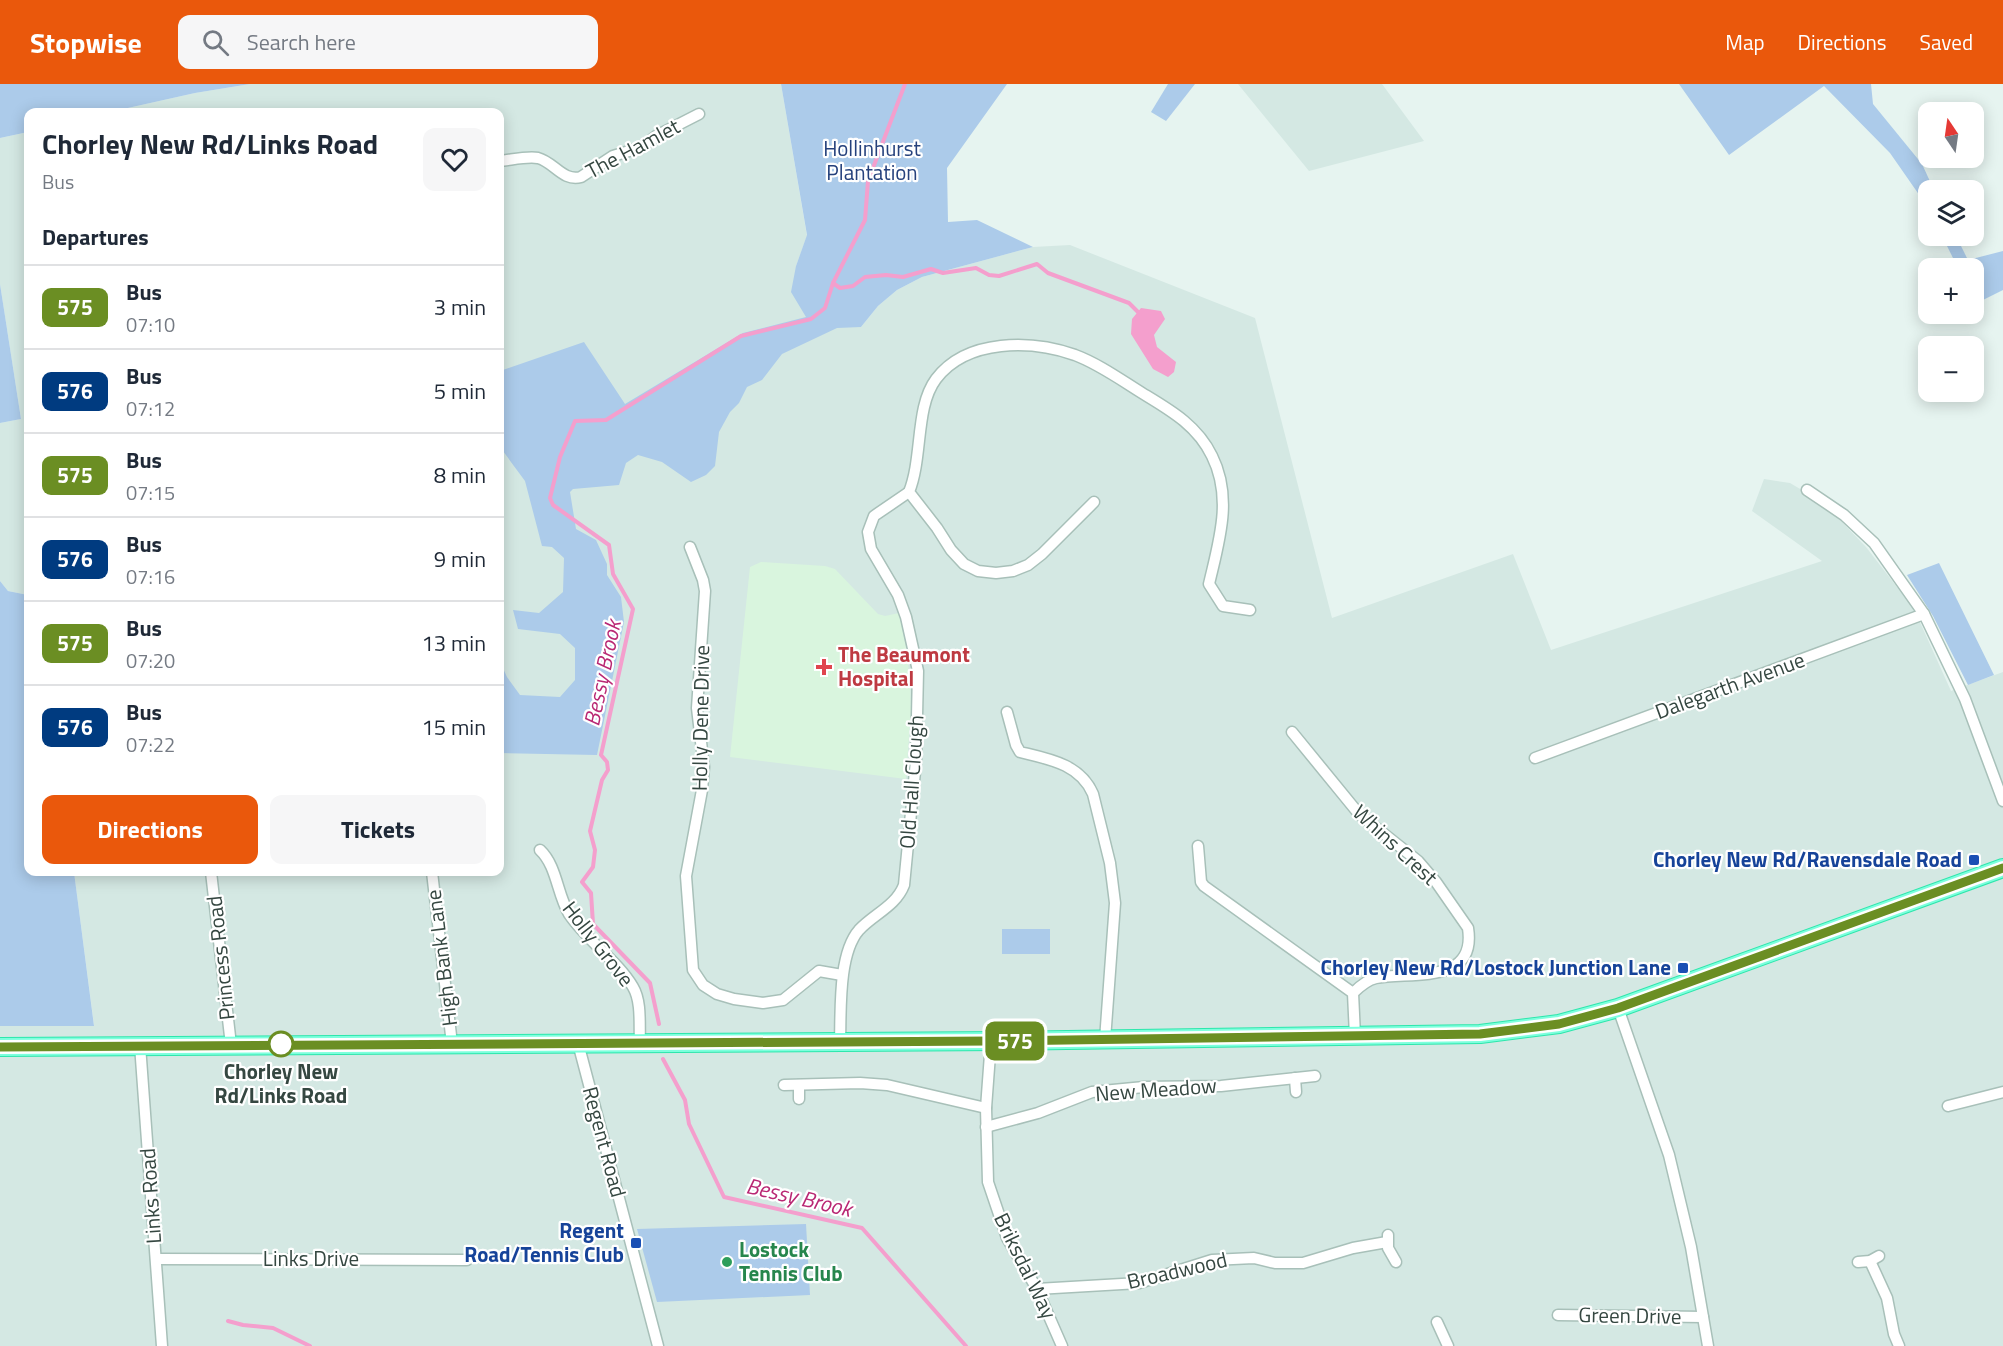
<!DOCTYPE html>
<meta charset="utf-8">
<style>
body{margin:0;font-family:"Titillium Web",sans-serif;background:#f6f6f7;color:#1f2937;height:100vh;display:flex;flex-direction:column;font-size:22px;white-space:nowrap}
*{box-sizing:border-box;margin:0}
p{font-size:20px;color:#747a83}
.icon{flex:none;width:33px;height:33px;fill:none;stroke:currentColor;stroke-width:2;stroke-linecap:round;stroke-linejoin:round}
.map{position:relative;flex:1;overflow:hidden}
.side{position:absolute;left:24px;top:24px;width:480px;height:768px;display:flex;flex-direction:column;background:#fff;border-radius:12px;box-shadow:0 3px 15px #0003}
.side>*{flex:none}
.badge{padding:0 12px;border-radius:9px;font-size:21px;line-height:39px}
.needle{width:39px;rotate:347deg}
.controls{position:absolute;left:1918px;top:18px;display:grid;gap:12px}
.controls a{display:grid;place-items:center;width:66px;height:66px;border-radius:12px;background:#fff;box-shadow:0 3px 15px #0003;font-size:30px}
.map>.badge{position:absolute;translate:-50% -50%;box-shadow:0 0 0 3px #fff}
h2{padding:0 18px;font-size:22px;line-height:54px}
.round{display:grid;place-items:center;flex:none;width:63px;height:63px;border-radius:12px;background:#f6f6f7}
.summary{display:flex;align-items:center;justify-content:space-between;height:102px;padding:0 18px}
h1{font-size:28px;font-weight:700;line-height:45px}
.button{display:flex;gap:12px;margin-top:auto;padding:12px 18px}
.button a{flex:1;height:69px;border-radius:12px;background:#ea580c;color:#fff;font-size:24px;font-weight:700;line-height:69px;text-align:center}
.button a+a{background:#f6f6f7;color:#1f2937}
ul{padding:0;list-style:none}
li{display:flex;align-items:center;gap:18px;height:84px;padding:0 18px;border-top:2px solid #e0e1e3}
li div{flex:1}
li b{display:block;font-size:22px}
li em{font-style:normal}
li .badge{min-width:66px;font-weight:700;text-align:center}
header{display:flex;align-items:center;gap:36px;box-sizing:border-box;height:84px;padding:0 30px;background:#ea580c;color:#fff}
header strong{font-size:28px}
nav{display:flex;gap:33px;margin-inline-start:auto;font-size:21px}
.search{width:420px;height:54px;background:#f6f6f7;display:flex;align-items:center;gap:15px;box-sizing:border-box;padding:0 21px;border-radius:12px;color:#747a83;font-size:22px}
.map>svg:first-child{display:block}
</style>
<header>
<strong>Stopwise</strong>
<div class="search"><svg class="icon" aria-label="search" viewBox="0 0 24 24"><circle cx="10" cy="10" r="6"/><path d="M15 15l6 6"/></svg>Search here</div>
<nav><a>Map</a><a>Directions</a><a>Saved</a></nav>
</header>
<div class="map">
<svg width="2003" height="1262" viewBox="0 0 2003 1262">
<rect width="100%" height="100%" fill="#e6f4f0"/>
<g fill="#d4e8e3">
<path d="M250 0H781L807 152 796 182 861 243 878 222 897 206 922 193 1033 163 1070 161 1255 234 1332 534 1513 470 1551 566 1822 477 1752 427 1764 395 1790 399 1807 409 1838 434 1866 463 1914 525 1951 607 2003 588V1262H0V942L94 941 74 788H500V28H110L195 9Z"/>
<path d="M1238 0H1382L1424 57 1309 87Z"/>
<path d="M28 48V511L8 507 0 497V339L21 335 0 200V54Z"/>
</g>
<path fill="#d9f5de" d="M761 478 825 482 835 485 878 530 885 532 899 529 907 568 910 598 911 626 906 695 730 673 750 483Z"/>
<g fill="#accbea">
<path d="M0 0H250L195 9 110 28H28V48L0 54Z"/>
<path d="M781 0H1007L947 84 948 138 977 136 1033 163 922 193 897 206 878 222 861 243 837 244 782 270 762 296 747 303 739 319 730 328 719 348 715 382 706 391 691 398 662 378 638 371 626 379 619 401 573 405 570 408 576 445 596 456 607 480V491L621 513 624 538 597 671 500 669V578L507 593 520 611 560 613 575 596V564L560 550 518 545 513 526 539 529 563 508 564 474 552 463 542 462 525 397 500 363V287L584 258 625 320 743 249 806 233 791 208 796 182 807 151Z"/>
<path d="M1168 0H1195L1166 37 1151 28Z"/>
<path d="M1679 0H1871L1873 20 1922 80 1934 106H1929V125L1890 69 1824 2 1729 71Z"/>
<path d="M1942 152H1956L1968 176 2003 167V206L1975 220 1974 184H1958Z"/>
<path d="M0 200 21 335 0 339Z"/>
<path d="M1939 479 1994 591 1968 601 1933 532 1907 491Z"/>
<path d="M0 497 8 507 28 511V788H74L94 942H0Z"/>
<rect x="1002" y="845" width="48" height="25"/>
<path d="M806 1140 810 1211 657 1218 637 1145Z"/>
</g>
<path fill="#f49fcd" d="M1141 224 1161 227 1165 235 1154 251 1157 263 1176 278 1174 288 1168 293 1153 285 1131 250 1132 235Z"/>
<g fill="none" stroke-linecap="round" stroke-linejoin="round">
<g stroke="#f49fcd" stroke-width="4">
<path d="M833 199 840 204 853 202 865 193 886 191 903 193 931 185 943 189 976 184 989 191 999 192 1037 180 1048 189 1129 219 1138 228"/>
<path d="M659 940 650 899 593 840 591 809 582 798 593 783 595 766 590 747 602 696 608 686 607 678 601 671 633 525 613 490 609 461 553 421 550 414 560 373 575 337 606 336 741 252 811 235 825 224 833 199 865 136 868 97 905 0"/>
<path d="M663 975 685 1016 689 1040 724 1113 862 1144 966 1262"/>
<path d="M228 1237 243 1241 273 1244 310 1262"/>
</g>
<g stroke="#a8c0b9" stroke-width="13">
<g id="minor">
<path d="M500 77C511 76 527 72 538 74 554 78 563 98 581 93L613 72 642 63 656 52 699 30"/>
<path d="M1807 406 1844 431 1874 459 1924 530 1965 615 2003 717"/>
<path d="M1094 418 1042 470 1028 481 1013 487 996 489 978 487 964 480 951 466 937 444 909 408C923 373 915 323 936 295 967 254 1032 256 1075 271 1099 280 1121 296 1142 309 1170 326 1197 341 1212 372 1233 414 1219 457 1209 500L1223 522 1250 526"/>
<path d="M690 463 703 496 705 507 697 624 704 683 702 706 686 792 693 886 703 901 717 910 734 915 763 919 783 916 819 887 842 891"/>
<path d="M1007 628 1016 661 1020 668C1049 675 1080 680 1093 710L1110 779 1115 819 1105 956"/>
<path d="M1292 648 1359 730 1418 777 1436 798 1468 844C1477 902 1410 887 1376 894 1367 896 1360 902 1353 909"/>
<path d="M1535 674 1924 530"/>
<path d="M1198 762 1201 798 1204 802 1353 909 1355 952"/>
<path d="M540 766C557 782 557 810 569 830 587 857 617 876 633 903 642 918 639 942 640 959"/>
<path d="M211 788 231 961"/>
<path d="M432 788 452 960"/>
<path d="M1618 924 1669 1071 1691 1163 1708 1262"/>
<path d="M991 957 986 1024 988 1098 1007 1154 1037 1205 1062 1262"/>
<path d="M840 958C841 927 838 870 859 846 874 830 896 822 904 801L916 677 918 587 906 533 898 511 871 465 868 448 874 432 909 408"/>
<path d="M578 959 658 1262"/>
<path d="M140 961 162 1262"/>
<path d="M1295 994 1296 1008"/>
<path d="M784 1001 860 999 887 1001 986 1024"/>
<path d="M799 1001V1015"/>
<path d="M1948 1022 2003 1008"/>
<path d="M986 1043 1038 1029 1092 1008 1144 1003 1221 1002 1315 992"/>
<path d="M1388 1151V1164L1396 1178"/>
<path d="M156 1175 467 1176"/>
<path d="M1870 1177 1887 1214 1894 1250 1899 1262"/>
<path d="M1858 1178 1870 1177 1879 1172"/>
<path d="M1037 1205 1139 1199 1212 1176 1254 1174 1275 1179H1303L1353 1164 1387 1158"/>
<path d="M1558 1231 1703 1233"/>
<path d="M1437 1238 1448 1262"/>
</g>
</g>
<g stroke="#2ee6ac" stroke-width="20">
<path id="trunk" d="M0 963 1004 957 1480 950 1559 940 1618 924 2003 784"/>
</g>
<use href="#minor" stroke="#fff" stroke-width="10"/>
<use href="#trunk" stroke="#7dffdd" stroke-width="18"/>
</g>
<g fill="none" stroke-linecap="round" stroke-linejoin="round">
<g stroke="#fff" stroke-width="14">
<path id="line" d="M0 963 991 957 1480 950 1559 940 1618 924 2003 784"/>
</g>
<use href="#line" stroke="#6b8e23" stroke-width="9"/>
</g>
<path fill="#e0444e" stroke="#fff" stroke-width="2" d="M821 574h6v6h6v6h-6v6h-6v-6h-6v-6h6z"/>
<g fill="#1a4fb4" stroke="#fff" stroke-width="2">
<rect x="1968" y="770" width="12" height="12" rx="3"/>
<rect x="1677" y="878" width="12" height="12" rx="3"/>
<rect x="630" y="1153" width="12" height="12" rx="3"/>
</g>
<circle fill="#fff" stroke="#6b8e23" stroke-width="3" cx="281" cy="960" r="12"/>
<circle fill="#2e9e5b" stroke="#fff" stroke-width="2" cx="727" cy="1178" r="6"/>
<g text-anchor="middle" stroke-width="4.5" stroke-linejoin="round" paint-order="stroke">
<g font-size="21" fill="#354741" stroke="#fff">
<text transform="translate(633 65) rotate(-28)" y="7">The Hamlet</text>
<text transform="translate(1730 602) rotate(-20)" y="7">Dalegarth Avenue</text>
<text transform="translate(701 634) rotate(-89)" y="7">Holly Dene Drive</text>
<text transform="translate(912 698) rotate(-86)" y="7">Old Hall Clough</text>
<text transform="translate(1395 761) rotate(43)" y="7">Whins Crest</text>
<text transform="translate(598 860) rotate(52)" y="7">Holly Grove</text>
<text transform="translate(221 874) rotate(-96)" y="7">Princess Road</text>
<text transform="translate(442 874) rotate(-97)" y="7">High Bank Lane</text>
<text transform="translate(1156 1006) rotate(-4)" y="7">New Meadow</text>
<text transform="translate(604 1058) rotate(75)" y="7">Regent Road</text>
<text transform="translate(151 1112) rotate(-94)" y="7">Links Road</text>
<text x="311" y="1182">Links Drive</text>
<text transform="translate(1025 1182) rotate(64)" y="7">Briksdal Way</text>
<text transform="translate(1177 1187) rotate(-13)" y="7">Broadwood</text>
<text transform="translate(1630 1232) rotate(1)" y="7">Green Drive</text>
</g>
<g font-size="21" fill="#25417c" stroke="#fff">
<text x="872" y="72">Hollinhurst<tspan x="872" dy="24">Plantation</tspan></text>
</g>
<g font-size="21" font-weight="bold" fill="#be3a42" stroke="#fff" text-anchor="start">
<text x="838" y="578">The Beaumont<tspan x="838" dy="24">Hospital</tspan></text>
</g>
<g font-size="21" font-weight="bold" fill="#164399" stroke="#fff" text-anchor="end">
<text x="1962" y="783">Chorley New Rd/Ravensdale Road</text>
<text x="1671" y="891">Chorley New Rd/Lostock Junction Lane</text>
<text x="624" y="1154">Regent<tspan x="624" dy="24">Road/Tennis Club</tspan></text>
</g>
<g font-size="21" font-weight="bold" fill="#354741" stroke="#fff">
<text x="281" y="995">Chorley New<tspan x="281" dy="24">Rd/Links Road</tspan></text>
</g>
<g font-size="21" font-weight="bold" fill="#27864d" stroke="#fff" text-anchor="start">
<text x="739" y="1173">Lostock<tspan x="739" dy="24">Tennis Club</tspan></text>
</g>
<g font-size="22" font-style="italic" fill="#b92874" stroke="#fff">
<text transform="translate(602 589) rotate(-78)" y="8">Bessy Brook</text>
<text transform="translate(799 1113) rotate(13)" y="8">Bessy Brook</text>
</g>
</g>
</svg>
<div class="controls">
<a><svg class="needle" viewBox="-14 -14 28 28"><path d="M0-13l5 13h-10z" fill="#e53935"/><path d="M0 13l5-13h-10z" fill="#747a83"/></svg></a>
<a><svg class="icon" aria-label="layers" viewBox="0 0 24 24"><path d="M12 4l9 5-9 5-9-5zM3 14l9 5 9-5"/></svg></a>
<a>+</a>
<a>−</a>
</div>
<b class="badge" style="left:1015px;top:957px;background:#6b8e23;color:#fff">575</b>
<section class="side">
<div class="summary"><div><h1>Chorley New Rd/Links Road</h1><p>Bus</p></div><a class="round"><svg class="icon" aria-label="heart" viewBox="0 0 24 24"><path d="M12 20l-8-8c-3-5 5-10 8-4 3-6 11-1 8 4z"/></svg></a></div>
<h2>Departures</h2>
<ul>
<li><span class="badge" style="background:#6b8e23;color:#fff">575</span><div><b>Bus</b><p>07:10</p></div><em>3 min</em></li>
<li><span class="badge" style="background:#003b80;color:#fff">576</span><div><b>Bus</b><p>07:12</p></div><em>5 min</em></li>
<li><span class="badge" style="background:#6b8e23;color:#fff">575</span><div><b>Bus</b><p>07:15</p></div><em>8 min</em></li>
<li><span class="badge" style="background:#003b80;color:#fff">576</span><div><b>Bus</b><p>07:16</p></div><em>9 min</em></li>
<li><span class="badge" style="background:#6b8e23;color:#fff">575</span><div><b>Bus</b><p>07:20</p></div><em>13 min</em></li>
<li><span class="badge" style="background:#003b80;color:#fff">576</span><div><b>Bus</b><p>07:22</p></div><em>15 min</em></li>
</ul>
<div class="button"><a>Directions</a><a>Tickets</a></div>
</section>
</div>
